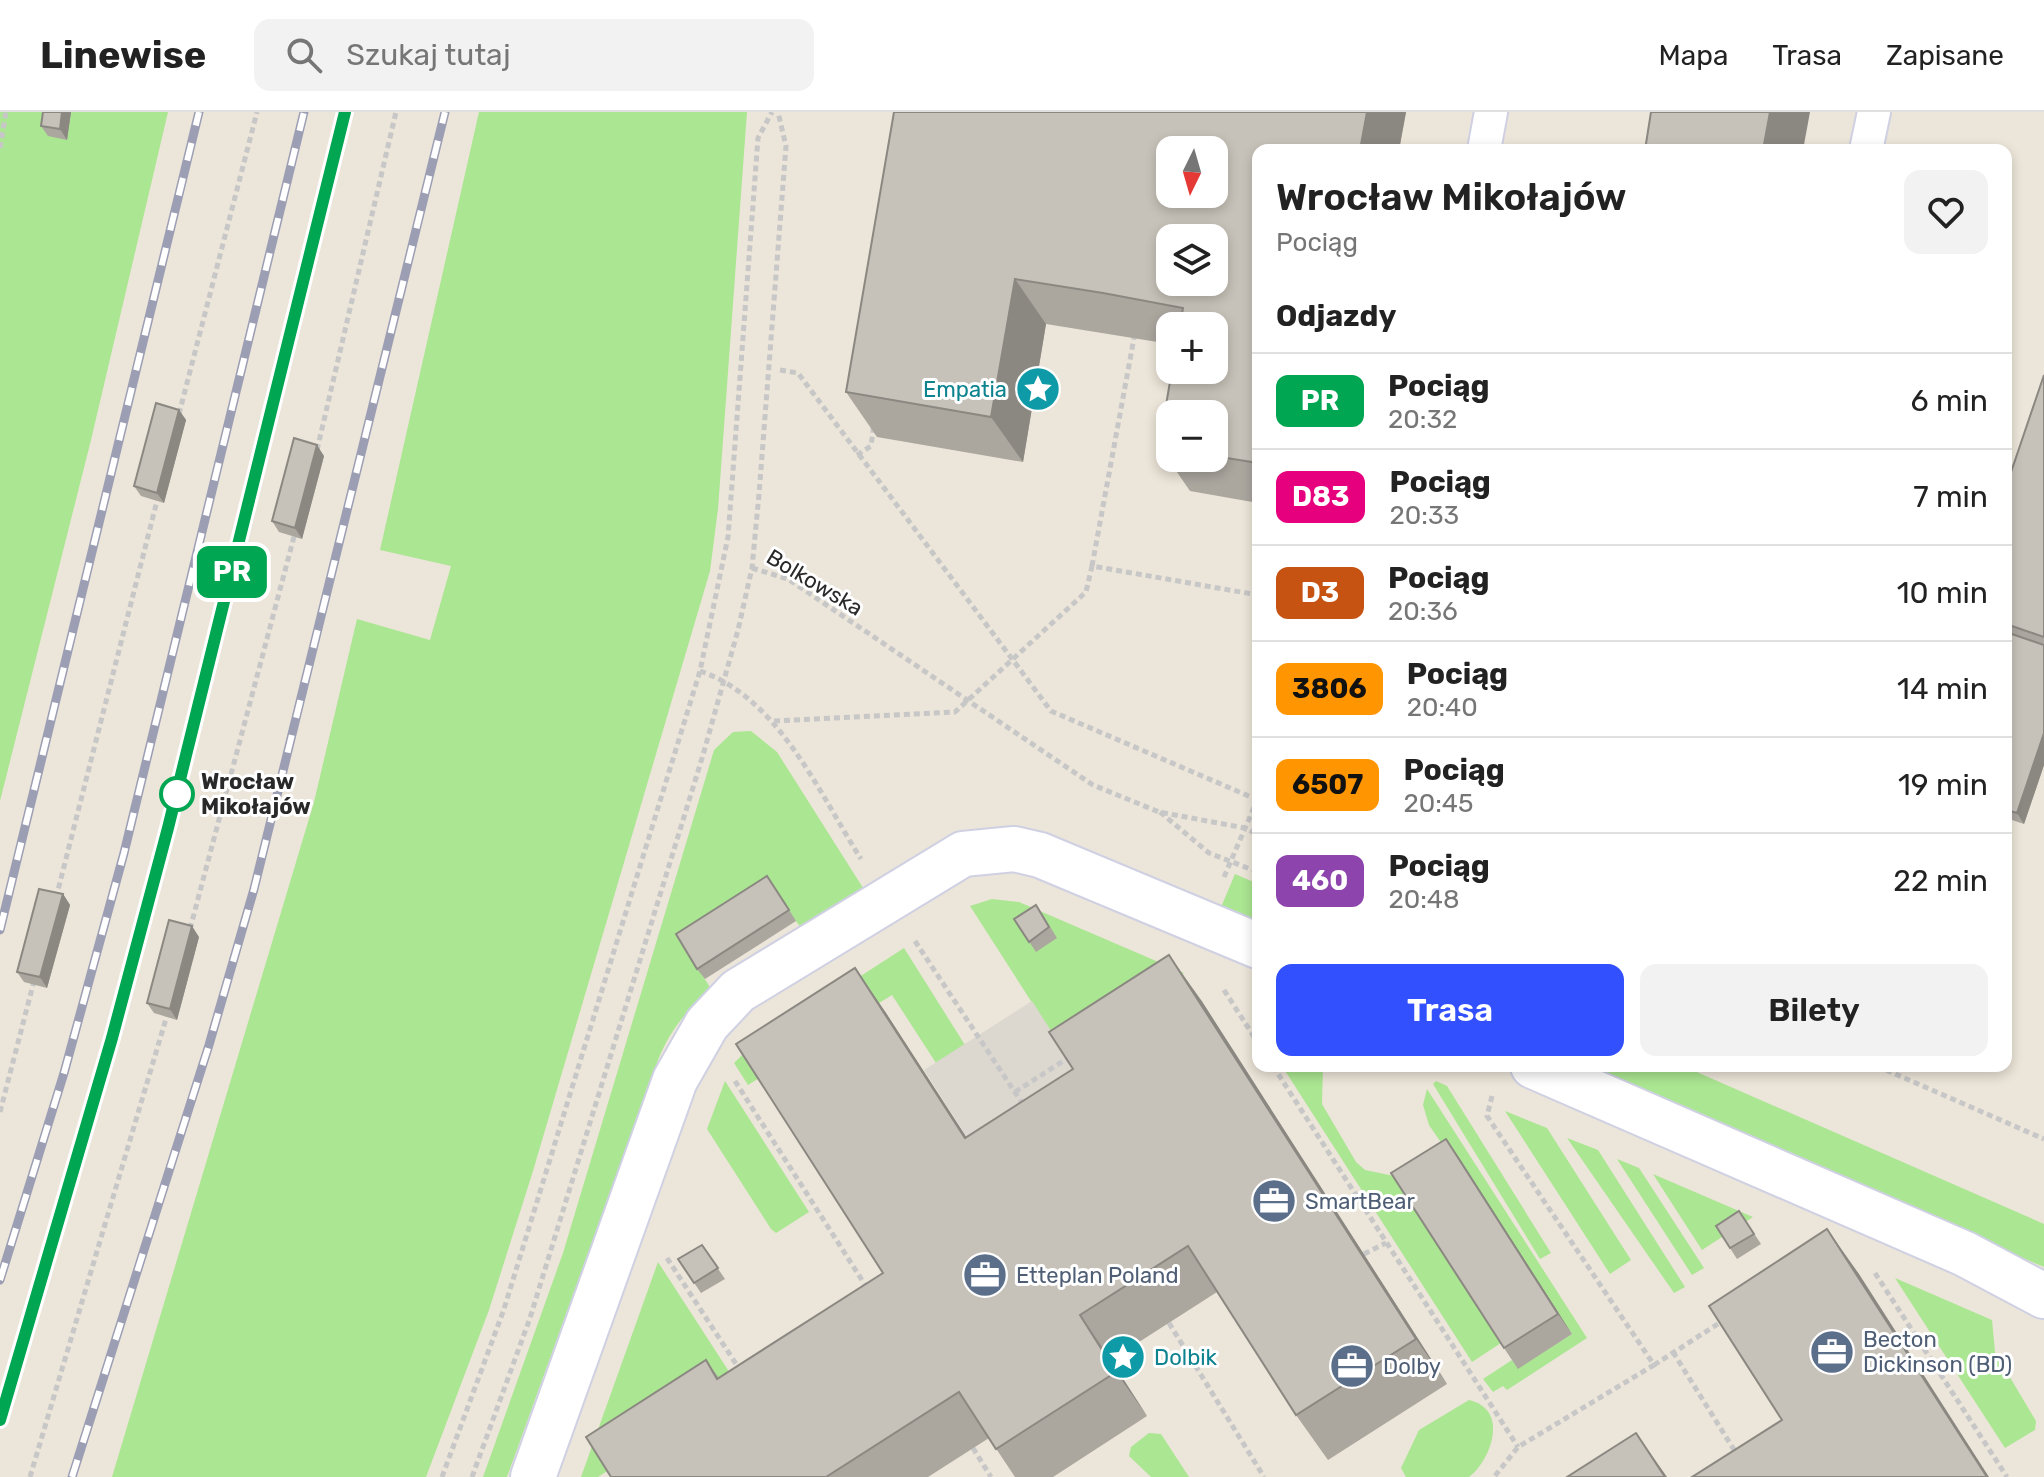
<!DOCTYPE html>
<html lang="pl">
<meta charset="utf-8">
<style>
body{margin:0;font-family:Rubik,sans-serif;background:#f2f2f2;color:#222;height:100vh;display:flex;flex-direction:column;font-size:30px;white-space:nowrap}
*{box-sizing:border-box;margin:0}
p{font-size:26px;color:#767676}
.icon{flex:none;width:44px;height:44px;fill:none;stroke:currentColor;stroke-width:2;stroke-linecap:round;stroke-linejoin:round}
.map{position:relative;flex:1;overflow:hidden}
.sheet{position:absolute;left:1252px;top:32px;width:760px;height:928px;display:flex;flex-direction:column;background:#fff;border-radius:16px;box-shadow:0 4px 12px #0003}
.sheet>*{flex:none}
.badge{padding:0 16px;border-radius:12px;font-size:28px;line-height:52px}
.needle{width:52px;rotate:185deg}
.fabs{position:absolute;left:1156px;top:24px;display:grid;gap:16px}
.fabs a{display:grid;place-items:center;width:72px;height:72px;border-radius:16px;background:#fff;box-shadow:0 4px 12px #0003;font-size:40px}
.map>.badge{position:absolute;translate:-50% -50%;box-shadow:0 0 0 4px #fff}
h2{padding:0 24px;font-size:30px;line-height:72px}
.round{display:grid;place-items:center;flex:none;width:84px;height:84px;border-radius:16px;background:#f2f2f2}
.head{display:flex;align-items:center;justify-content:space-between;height:136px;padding:0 24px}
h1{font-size:38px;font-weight:600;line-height:60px}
.action{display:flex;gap:16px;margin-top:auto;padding:16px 24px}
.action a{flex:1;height:92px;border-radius:16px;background:#3350ff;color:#fff;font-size:32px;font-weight:600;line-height:92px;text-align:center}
.action a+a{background:#f2f2f2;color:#222}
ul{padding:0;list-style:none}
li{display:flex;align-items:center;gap:24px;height:96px;padding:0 24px;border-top:2px solid #e0e0e0}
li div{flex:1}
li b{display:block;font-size:30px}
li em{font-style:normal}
li .badge{min-width:88px;font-weight:700;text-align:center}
header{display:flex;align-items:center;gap:48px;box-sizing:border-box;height:112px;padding:0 40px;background:#fff;border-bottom:2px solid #e0e0e0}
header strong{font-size:38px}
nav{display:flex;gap:44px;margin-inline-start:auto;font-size:28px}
.search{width:560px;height:72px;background:#f2f2f2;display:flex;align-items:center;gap:20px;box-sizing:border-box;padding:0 28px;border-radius:16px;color:#767676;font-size:30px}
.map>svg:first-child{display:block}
</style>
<header>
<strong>Linewise</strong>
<div class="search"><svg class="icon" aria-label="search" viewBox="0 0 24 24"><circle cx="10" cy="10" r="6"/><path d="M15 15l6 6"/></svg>Szukaj tutaj</div>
<nav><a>Mapa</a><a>Trasa</a><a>Zapisane</a></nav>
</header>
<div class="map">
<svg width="2044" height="1365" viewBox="0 0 2044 1365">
<rect width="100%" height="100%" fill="#ece5d9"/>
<g fill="#abe692">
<path d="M0 0H168L91 328 0 689Z"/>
<path d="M479 0H747L718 397 710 459 533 1059 489 1198 426 1365H112L314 690 357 507 430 528 451 454 380 438Z"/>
<path d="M751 619 777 640 865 779 803 819 796 809 683 832 711 877C687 898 670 918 658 948L507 1365H483L563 1141 714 638 733 620Z"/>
<path d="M1235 762 1258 772V817L1219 800Z"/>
<path d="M992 787 1019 790 1184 861 1063 939 970 794Z"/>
<path d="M904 836 965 933 936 951 892 883 748 973 734 951 748 937Z"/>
<path d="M1282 954H1323L1322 992 1356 1050 1365 1058 1394 1064 1501 1231 1472 1250Z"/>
<path d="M1573 954H1683L2044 1112V1155Z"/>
<path d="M725 969 809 1100 776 1121 771 1117 707 1017Z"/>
<path d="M1436 969 1447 974 1551 1141 1540 1147 1433 972Z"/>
<path d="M1427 977 1587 1226 1507 1278 1503 1274 1493 1280 1483 1267 1512 1248 1518 1256 1572 1222 1429 1013 1423 993Z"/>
<path d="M1505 999 1547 1016 1631 1148 1610 1162Z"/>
<path d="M1567 1026 1598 1038 1685 1175 1674 1181Z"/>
<path d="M1617 1047 1639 1056 1704 1156 1692 1163Z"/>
<path d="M1653 1062 1753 1105 1702 1138Z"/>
<path d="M658 1150 739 1275 598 1365H581Z"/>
<path d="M1895 1166 1992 1208 1995 1240 2036 1309 2035 1318 2005 1336Z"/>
<path d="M1469 1288C1509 1297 1492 1347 1469 1365H1406L1401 1356 1419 1318Z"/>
<path d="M1149 1321 1161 1322 1189 1365H1151L1129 1344 1131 1335Z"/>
</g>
<path fill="#dcd8d0" d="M1032 889 1080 964 996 1071 924 958Z"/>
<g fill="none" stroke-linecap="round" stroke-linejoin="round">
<g stroke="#cfd1e3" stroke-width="36">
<g id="service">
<path d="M1484 38 1491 0"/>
<path d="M1866 38 1874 0"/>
</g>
</g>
<g stroke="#cfd1e3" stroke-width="48">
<g id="minor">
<path d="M1533 954 1965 1142 2044 1184"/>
<path d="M533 1365 675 968 707 912 738 879 963 742 1014 737 1040 743 1258 834"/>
</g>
</g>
<g stroke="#c7c7c7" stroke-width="5" stroke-dasharray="6 4" stroke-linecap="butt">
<path d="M0 36 6 0"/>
<path d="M780 258 798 261 1051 599 1258 688"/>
<path d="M179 302 257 0"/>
<path d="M317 338 396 0"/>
<path d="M857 343 871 334 874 311"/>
<path d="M1092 454 1134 226"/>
<path d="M752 456 788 467 1093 673 1159 700 1245 716 1258 723"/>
<path d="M700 559C779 586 819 681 861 747"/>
<path d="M774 609 955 600 1086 480 1092 454 1258 483"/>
<path d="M1160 700 1209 741 1258 760"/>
<path d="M1224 765 1258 686"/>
<path d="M56 786 158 385"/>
<path d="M190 817 295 421"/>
<path d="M915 829 1024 994"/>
<path d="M1224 878 1258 931"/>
<path d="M1273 954 1518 1335"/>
<path d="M1877 954 2044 1027"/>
<path d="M735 969 867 1176"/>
<path d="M1015 980 1071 944"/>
<path d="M1492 984 1487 1004 1654 1253 1518 1335 1494 1365"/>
<path d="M0 1000 34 869"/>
<path d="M1364 1142 1386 1131"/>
<path d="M667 1146 740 1258"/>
<path d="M1875 1161 2007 1365"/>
<path d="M1169 1211 1264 1365"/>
<path d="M1673 1240 1736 1341"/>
<path d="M1654 1253 1724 1208"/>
<path d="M973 1336 991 1365"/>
<path d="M30 1365 168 900"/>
<path d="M442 1365 504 1197 700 559 728 425 758 26 772 0"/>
<path d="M472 1365 530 1206 703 643 738 518 752 456 759 382 786 34 778 0"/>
</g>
<use href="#service" stroke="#fff" stroke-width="32"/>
<use href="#minor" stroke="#fff" stroke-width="44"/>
<g stroke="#9c9eb4" stroke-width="9">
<g id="rail">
<path d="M0 818 199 0"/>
<path d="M0 1168 64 961 124 741 304 0"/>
<path d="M0 1308C130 876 239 439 345 0"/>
<path d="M72 1365 209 933 254 777 445 0"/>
</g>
</g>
<use href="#rail" stroke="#fff" stroke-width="6" stroke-dasharray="18" stroke-linecap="butt"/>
</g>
<g fill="#aba79f" fill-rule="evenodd">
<path d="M71 0 67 28 48 24 41 14Z"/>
<path d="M894 0H1406L1399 38H1258V391L1190 379 1159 334 1172 258H1214V214H1170V232L1046 212 1023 350 877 325 846 280ZM1170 38H1214V82H1170ZM1170 126H1214V170H1170ZM1170 302H1214V346H1170Z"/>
<path d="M2044 263V653L2024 712 2006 706V375Z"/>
<path d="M179 298 186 308 164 391 141 384 134 374Z"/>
<path d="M324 344 302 427 279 420 272 409Z"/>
<path d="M774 774 796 809 705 867 697 857Z"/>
<path d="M63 782 70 793 47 876 24 870 17 860Z"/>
<path d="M1043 803 1057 826 1036 840 1014 807Z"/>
<path d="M199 825 177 908 154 901 147 891Z"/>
<path d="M855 856 886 901 966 1025 1201 888 1447 1272 1328 1348 1296 1303 1217 1180 1111 1248 1147 1304 1053 1365H1015L989 1326 928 1365H611L706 1248 719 1266 883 1161Z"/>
<path d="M1446 1027 1572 1222 1518 1257 1504 1236Z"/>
<path d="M1739 1099 1761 1132 1737 1147 1716 1114Z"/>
<path d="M702 1133 725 1167 701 1181 678 1147Z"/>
</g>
<g fill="#8b8882">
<path d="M62 0H71L67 28 60 17Z"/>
<path d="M1367 0H1406L1399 38H1360Z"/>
<path d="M1770 0H1810L1803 38H1763Z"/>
<path d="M1015 167 1046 212 1023 350 991 305Z"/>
<path d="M179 298 186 308 164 391 157 381Z"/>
<path d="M317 333 324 344 302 427 295 416Z"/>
<path d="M2044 621V653L2024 712 2017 701Z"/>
<path d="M63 782 70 793 47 876 40 865Z"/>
<path d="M192 814 199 825 177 908 170 897Z"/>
<path d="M1169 843 1201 888 1447 1272 1416 1227Z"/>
<path d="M855 856 886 901 996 1071 965 1026Z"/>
<path d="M1446 1027 1460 1047 1572 1222 1558 1202Z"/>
<path d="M1827 1117 1859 1162 1989 1365H1987Z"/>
<path d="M1080 1203 1111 1248 1147 1304 1116 1260Z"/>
<path d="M1636 1321 1667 1365H1665Z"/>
</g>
<g fill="#c7c2b9" stroke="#8b8882" stroke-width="2" fill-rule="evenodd">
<path d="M43 0H62L60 17 41 14Z"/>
<path d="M894 0H1367L1360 38H1258V351L1214 344V302H1170V336L1159 334 1172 258H1214V214H1180L1183 196 1103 181 1015 167 991 305 846 280ZM1170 38H1214V82H1170ZM1170 126H1214V170H1170Z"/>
<path d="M1651 0H1770L1763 38H1645Z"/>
<path d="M2044 263V525L2006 512V375Z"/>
<path d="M156 291 179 298 157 381 134 374Z"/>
<path d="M294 326 317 333 295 416 272 409Z"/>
<path d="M2006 520 2044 533V621L2017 701 2006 698Z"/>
<path d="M767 764 789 798 697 857 676 822Z"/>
<path d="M39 777 63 782 40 865 17 860Z"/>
<path d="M1036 793 1049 815 1029 830 1014 807Z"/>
<path d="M169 808 192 814 170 897 147 891Z"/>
<path d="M1169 843 1416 1227 1296 1303 1188 1134 1080 1203 1116 1260 996 1337 959 1280 826 1365H611L586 1325 706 1248 717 1267 883 1161 736 932 855 856 965 1026 1073 957 1049 920Z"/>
<path d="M1446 1027 1558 1202 1504 1236 1391 1061Z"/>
<path d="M1739 1099 1754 1122 1730 1136 1716 1114Z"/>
<path d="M1827 1117 1987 1365H1692L1782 1308 1709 1194Z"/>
<path d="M702 1133 718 1156 694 1171 678 1147Z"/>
<path d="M1636 1321 1665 1365H1567Z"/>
</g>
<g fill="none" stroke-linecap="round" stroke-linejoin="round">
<g stroke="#fff" stroke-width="18">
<path id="line" d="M0 1308 112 926 168 716 345 0"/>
</g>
<use href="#line" stroke="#00a651" stroke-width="12"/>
</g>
<defs>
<g id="sight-disc" transform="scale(2.3)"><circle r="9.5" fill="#0f9aa8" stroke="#fff"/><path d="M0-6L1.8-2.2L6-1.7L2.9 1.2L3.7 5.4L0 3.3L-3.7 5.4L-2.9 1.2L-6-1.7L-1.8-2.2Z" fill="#fff"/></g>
<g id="office-disc" transform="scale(2.3)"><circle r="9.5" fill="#5c6f8a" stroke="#fff"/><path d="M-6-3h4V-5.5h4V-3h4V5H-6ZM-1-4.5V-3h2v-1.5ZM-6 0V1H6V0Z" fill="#fff"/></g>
</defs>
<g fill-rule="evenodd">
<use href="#sight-disc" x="1038" y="277"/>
<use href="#office-disc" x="1274" y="1089"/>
<use href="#office-disc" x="985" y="1163"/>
<use href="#office-disc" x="1832" y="1240"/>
<use href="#sight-disc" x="1123" y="1245"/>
<use href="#office-disc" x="1352" y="1254"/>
</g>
<circle fill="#fff" stroke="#00a651" stroke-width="4" cx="177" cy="682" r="16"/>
<g text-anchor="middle" stroke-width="6" stroke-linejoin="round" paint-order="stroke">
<g font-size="22" fill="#0d838f" stroke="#fff" text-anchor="end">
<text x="1007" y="285">Empatia</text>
<text x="1154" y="1253" text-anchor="start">Dolbik</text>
</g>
<g font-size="22" fill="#292929" stroke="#fff">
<text transform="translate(815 470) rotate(31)" y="8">Bolkowska</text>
</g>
<g font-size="22" font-weight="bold" fill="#292929" stroke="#fff" text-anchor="start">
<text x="201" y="677">Wrocław<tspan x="201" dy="25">Mikołajów</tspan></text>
</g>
<g font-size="22" fill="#4e5e75" stroke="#fff" text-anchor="start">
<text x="1305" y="1097">SmartBear</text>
<text x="1016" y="1171">Etteplan Poland</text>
<text x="1863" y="1235">Becton<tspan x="1863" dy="25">Dickinson (BD)</tspan></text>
<text x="1383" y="1262">Dolby</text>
</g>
</g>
</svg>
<div class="fabs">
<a><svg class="needle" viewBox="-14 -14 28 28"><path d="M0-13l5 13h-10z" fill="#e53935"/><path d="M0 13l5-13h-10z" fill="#767676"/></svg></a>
<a><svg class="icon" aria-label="layers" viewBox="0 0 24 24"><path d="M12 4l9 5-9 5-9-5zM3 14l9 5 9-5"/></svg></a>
<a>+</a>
<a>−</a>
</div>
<b class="badge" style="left:232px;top:460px;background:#00a651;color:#fff">PR</b>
<section class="sheet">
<div class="head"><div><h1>Wrocław Mikołajów</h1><p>Pociąg</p></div><a class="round"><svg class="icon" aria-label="heart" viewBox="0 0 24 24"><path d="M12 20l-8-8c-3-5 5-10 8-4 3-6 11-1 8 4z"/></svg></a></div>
<h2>Odjazdy</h2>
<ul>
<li><span class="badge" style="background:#00a651;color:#fff">PR</span><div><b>Pociąg</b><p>20:32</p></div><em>6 min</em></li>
<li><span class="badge" style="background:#e6007e;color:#fff">D83</span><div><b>Pociąg</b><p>20:33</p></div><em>7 min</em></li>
<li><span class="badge" style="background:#c65312;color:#fff">D3</span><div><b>Pociąg</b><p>20:36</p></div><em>10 min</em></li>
<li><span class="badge" style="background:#ff9500;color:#111">3806</span><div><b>Pociąg</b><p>20:40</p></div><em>14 min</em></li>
<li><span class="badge" style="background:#ff9500;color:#111">6507</span><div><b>Pociąg</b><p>20:45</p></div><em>19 min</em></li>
<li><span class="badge" style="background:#8e44ad;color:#fff">460</span><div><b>Pociąg</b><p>20:48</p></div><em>22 min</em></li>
</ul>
<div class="action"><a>Trasa</a><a>Bilety</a></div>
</section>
</div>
